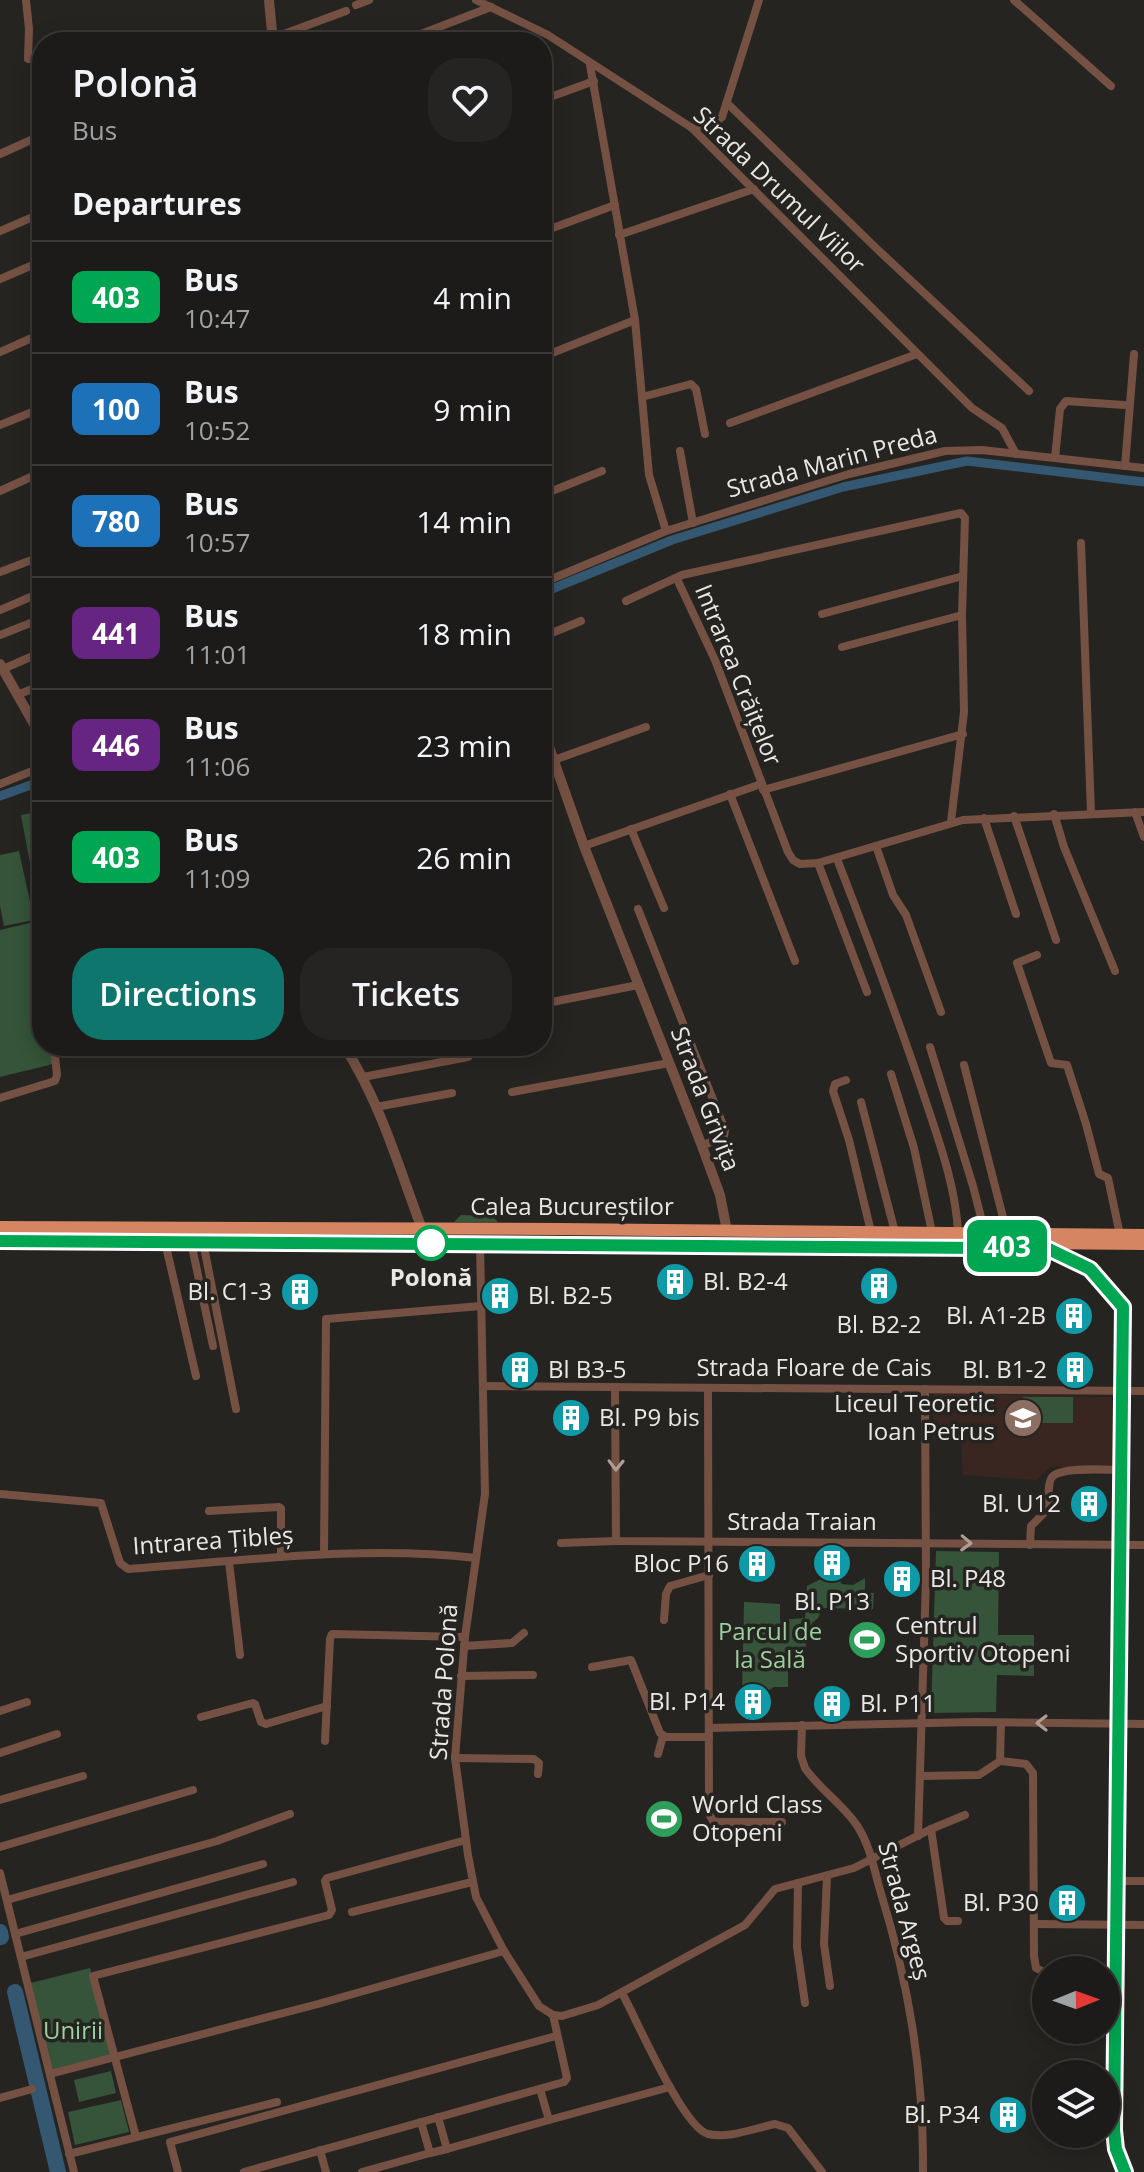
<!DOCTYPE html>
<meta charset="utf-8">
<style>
body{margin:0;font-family:"Open Sans",sans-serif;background:#252422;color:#f1f3f6;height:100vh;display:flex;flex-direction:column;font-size:30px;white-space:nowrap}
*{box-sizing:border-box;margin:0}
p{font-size:26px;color:#a0a1a2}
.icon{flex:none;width:44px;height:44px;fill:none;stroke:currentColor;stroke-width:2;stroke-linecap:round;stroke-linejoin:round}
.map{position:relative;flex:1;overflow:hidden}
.details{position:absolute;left:32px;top:32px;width:520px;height:1024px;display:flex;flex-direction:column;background:#1c1b19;border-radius:32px;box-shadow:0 4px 20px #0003,0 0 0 2px #3a3938}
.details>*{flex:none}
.badge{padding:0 16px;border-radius:12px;font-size:28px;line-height:52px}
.needle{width:52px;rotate:89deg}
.buttons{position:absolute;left:1032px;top:1956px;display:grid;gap:16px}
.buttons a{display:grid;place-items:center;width:88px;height:88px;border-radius:50%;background:#1c1b19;box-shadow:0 4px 20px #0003,0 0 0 2px #3a3938;font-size:40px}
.map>.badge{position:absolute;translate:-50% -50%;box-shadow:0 0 0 4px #fff}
h2{padding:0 40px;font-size:30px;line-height:72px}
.round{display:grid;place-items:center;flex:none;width:84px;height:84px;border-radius:32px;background:#252422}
.overview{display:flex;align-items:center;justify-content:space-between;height:136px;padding:0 40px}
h1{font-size:38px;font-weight:600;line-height:60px}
.primary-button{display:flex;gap:16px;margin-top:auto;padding:16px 40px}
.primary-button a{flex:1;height:92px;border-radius:32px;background:#0f766e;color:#fff;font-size:32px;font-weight:600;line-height:92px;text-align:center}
.primary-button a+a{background:#252422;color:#f1f3f6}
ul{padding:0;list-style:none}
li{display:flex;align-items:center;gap:24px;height:112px;padding:0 40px;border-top:2px solid #3a3938}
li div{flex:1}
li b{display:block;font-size:30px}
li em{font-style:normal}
li .badge{min-width:88px;font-weight:700;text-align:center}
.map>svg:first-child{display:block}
</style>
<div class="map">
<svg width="1144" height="2172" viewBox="0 0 1144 2172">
<rect width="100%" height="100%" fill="#262421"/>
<path fill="#392620" d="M933 1393 1112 1397V1466L1051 1467 1036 1480 963 1475 961 1439H933Z"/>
<g fill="#355439">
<path d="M42 811V861L30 863 21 815Z"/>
<path d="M19 851 34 920 4 926 0 906V855Z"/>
<path d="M30 923 42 999V1046H50L53 1064 0 1077V930Z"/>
<path d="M461 1215 492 1216 498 1222H454Z"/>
<rect x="1023" y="1397" width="50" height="26"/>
<path d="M936 1551 999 1552 998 1635H1034V1676L997 1675 996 1712 931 1713Z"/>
<path d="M837 1577 842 1584 853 1585 865 1578V1593H874L873 1609 823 1608 818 1618 812 1623 800 1668H788V1687H774L766 1692H742L744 1602 780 1604V1620L805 1618 807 1586 823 1578Z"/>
<path d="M90 1968 115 2057 50 2074 27 1984Z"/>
<path d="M111 2071 116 2093 79 2102 74 2080Z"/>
<path d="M121 2100 129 2132 75 2145 68 2112Z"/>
</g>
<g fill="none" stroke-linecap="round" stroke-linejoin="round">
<g stroke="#345872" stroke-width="9">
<path d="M542 593 672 540 843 487 967 461 1144 482"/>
<path d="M0 796 42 781"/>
</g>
<g stroke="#345872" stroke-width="16">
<path d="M0 1932 1 1937"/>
<path d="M15 1992 58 2172"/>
</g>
<g stroke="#755143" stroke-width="8">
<path d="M26 0 29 29 28 59"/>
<path d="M476 0 548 35 692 128 972 408 1002 428 1016 454"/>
<path d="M1014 0 1111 86"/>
<path d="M356 5 369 0"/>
<path d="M273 38 346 11"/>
<path d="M400 42 491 7"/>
<path d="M590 65 635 320 649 475 666 531"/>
<path d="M542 100 594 81"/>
<path d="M727 103 876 248 1029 391"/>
<path d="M692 128 715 123 722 117 759 0"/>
<path d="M0 154 42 135"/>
<path d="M550 229 615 205"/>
<path d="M0 231 42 213"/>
<path d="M619 235 754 189"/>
<path d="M0 279 42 261"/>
<path d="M0 352 34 337"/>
<path d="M542 357 635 320"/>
<path d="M642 397 691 384 696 389 705 434"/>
<path d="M730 423 917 354"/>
<path d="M0 425 42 408"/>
<path d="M680 451 693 523"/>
<path d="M1055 458 1060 409 1066 401 1124 405"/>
<path d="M1125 466 1134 354"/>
<path d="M0 491 42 472"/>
<path d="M542 495 602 471"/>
<path d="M1081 543 1091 813"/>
<path d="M0 572 42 556"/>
<path d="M677 579 715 660 788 852 793 860 800 864 818 863 963 820 1144 812"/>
<path d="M542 583 666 531 849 474 945 451 982 450 1144 468"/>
<path d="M626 601 682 575 961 513 965 518 962 615 964 712 951 822"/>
<path d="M0 610 42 592"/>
<path d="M822 614 963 576"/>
<path d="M0 635 33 622"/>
<path d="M542 637 581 621"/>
<path d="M842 647 962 615"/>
<path d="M3 669 42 652"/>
<path d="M17 695 42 685"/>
<path d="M554 760 646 727"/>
<path d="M0 784 42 767"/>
<path d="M763 790 963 734"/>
<path d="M730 794 795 961"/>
<path d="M1135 812 1144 837"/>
<path d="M1054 814 1064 847 1115 971"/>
<path d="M1014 816 1056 940"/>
<path d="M984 818 1016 914"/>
<path d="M631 829 664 908"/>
<path d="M584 846 761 784"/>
<path d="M876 846 893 895 906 915 941 1012"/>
<path d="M837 859C868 939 899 1020 926 1102 940 1144 956 1188 958 1233"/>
<path d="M818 863 867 992"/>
<path d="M638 909 725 1130 724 1136 702 1146"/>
<path d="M1037 955 1017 963 1051 1063 1067 1065 1086 1124 1099 1174 1108 1178 1120 1235"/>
<path d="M542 1004 638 985"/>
<path d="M930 1047 973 1186 985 1233"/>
<path d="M964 1065 1007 1233"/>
<path d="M891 1074 914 1148 932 1232"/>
<path d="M363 1077 468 1057"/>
<path d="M846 1080 835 1084 833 1091 849 1140 871 1232"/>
<path d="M512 1092 669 1063"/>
<path d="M0 1098 55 1081 57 1075 54 1046"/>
<path d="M861 1102 895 1232"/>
<path d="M376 1107 452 1093"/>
<path d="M165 1242 196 1376"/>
<path d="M191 1242 213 1346"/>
<path d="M203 1242 236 1409"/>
<path d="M480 1243 485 1494 465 1637 455 1758 468 1855 476 1897 504 1951 539 2006 553 2015 562 2016 598 2005 745 1925 775 1889 854 1868 931 1829 965 1815"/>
<path d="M483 1386 1144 1391"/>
<path d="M615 1387 616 1541 1144 1545"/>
<path d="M708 1388 709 1814 713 1821 717 1822H782"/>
<path d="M0 1494 101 1503 120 1563 128 1569C244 1561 360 1545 476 1558"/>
<path d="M209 1511 279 1507 281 1508V1557"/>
<path d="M561 1543 616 1541"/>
<path d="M1030 1545 1031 1526 1049 1508C1049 1499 1047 1484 1052 1477 1061 1466 1108 1470 1122 1470"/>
<path d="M324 1553 326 1319 481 1306"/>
<path d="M229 1562 240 1655"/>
<path d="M664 1620 666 1594 670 1586 709 1575"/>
<path d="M464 1646 512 1643 524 1633"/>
<path d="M592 1667 631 1660 660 1733 666 1737H709"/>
<path d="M461 1676 533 1675"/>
<path d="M0 1711 27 1702"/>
<path d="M201 1717 253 1703 255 1704 261 1722 266 1724 327 1706"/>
<path d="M802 1725 801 1756 805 1768C820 1790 844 1805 858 1827 870 1846 874 1869 880 1890 909 1984 924 2074 923 2172"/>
<path d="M709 1728 975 1722 1144 1724"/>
<path d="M325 1741 330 1639 332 1634 465 1637"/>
<path d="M0 1753 57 1734"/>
<path d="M658 1754 663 1736"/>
<path d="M455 1758 534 1759 539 1763 538 1774"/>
<path d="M1000 1761 1026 1764 1033 1773 1034 1956 1036 1968 1046 1973"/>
<path d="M1000 1761 1001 1723"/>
<path d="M920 1776 979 1775 1000 1761"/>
<path d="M0 1800 83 1776"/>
<path d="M931 1829 944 1918 947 1921H958"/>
<path d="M918 1836 926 1578 925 1389"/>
<path d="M0 1847 193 1790"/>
<path d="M0 1873 74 2172"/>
<path d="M827 1876 824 1944 830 1986"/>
<path d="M1118 1881H1144"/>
<path d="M798 1883 797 1947 805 2003"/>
<path d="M7 1900 217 1841 290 1814"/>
<path d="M352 1912 472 1882"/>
<path d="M1034 1924 1144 1925"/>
<path d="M15 1934 263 1864"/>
<path d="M21 1957 293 1882"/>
<path d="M1063 1970H1102"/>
<path d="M622 1993C637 2020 683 2128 708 2134 728 2139 755 2128 775 2124L788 2128 822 2172"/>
<path d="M50 2074 318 2004 504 1951"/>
<path d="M540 2089 549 2120 670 2087"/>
<path d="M0 2098 32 2089"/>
<path d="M438 2117 447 2149 549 2120"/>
<path d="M421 2122 430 2153 447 2149"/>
<path d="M136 2137 93 1976 329 1915 332 1910 325 1881 327 1878 466 1840"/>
<path d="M320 2150 326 2172"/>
<path d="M69 2154 277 2102"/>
<path d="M178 2172 170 2142 556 2036"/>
<path d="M244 2172 564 2082 567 2078 553 2015"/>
<path d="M362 2172 430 2153"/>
</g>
<g stroke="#755143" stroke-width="10">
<path d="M269 0 273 42"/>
<path d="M0 664 42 738"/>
<path d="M542 727 584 846 702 1146 720 1195 727 1231"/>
<path d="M344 1046C380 1101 399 1168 422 1229"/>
</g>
<path stroke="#a36a52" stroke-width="11" d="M1124 1391 1114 2130 1116 2149 1125 2172"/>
<g stroke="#d68563" stroke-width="12">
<path d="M0 1227 558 1229 1144 1235"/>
<path d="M0 1241 987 1248 1036 1243 1144 1244"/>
</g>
</g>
<defs><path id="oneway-chevron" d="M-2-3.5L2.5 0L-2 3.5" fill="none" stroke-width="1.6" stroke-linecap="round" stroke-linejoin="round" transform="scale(2)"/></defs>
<g stroke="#af9c94">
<use href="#oneway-chevron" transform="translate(616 1465) rotate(91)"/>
<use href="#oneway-chevron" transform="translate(966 1543) rotate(2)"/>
<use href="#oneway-chevron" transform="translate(1042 1723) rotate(-180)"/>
</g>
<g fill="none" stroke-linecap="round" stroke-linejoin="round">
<g stroke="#fff" stroke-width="18">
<path id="line" d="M0 1241 987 1248 1036 1243 1090 1269 1123 1307 1114 2130 1116 2149 1125 2172"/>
</g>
<use href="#line" stroke="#00a651" stroke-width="12"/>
</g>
<defs>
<g id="building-disc" transform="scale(2)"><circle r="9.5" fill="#0f9aa8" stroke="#262421"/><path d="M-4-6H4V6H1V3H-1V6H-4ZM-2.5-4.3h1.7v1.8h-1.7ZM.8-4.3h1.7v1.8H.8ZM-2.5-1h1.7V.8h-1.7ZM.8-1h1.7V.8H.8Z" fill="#fff"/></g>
<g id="school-disc" transform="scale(2)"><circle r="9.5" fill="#8d6e63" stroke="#262421"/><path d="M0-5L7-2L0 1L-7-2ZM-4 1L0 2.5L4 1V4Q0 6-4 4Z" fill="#fff"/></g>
<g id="stadium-disc" transform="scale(2)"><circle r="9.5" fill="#2e9e5b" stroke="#262421"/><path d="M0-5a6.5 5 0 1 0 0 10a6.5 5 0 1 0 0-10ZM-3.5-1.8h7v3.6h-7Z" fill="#fff"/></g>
</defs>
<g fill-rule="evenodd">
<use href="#building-disc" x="675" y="1282"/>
<use href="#building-disc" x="879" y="1286"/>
<use href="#building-disc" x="300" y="1292"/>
<use href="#building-disc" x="500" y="1296"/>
<use href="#building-disc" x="1074" y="1316"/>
<use href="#building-disc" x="520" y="1370"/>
<use href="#building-disc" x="1075" y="1370"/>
<use href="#building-disc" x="571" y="1418"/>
<use href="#school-disc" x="1023" y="1418"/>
<use href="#building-disc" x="1089" y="1504"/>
<use href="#building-disc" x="832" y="1563"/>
<use href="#building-disc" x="757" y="1564"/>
<use href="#building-disc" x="902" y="1579"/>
<use href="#stadium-disc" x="867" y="1640"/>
<use href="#building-disc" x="753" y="1702"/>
<use href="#building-disc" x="832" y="1704"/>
<use href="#stadium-disc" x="664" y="1819"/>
<use href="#building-disc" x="1067" y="1903"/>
<use href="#building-disc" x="1008" y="2115"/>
</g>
<circle fill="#fff" stroke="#00a651" stroke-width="4" cx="431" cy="1243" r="16"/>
<g text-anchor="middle" stroke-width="7" stroke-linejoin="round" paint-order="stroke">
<g font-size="24" fill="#e9e8e6" stroke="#262421">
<text transform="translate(779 190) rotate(44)" y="8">Strada Drumul Viilor</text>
<text transform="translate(832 462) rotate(-15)" y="8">Strada Marin Preda</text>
<text transform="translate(738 675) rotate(68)" y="8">Intrarea Crăițelor</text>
<text transform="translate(705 1099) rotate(69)" y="8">Strada Grivița</text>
<text x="572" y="1215">Calea Bucureștilor</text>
<text x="814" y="1376">Strada Floare de Cais</text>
<text x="802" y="1530">Strada Traian</text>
<text transform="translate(213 1541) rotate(-4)" y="8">Intrarea Țibleș</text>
<text transform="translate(444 1682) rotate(-86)" y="8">Strada Polonă</text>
<text transform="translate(904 1911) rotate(75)" y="8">Strada Argeș</text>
</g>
<g font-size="24" font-weight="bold" fill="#e9e8e6" stroke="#262421">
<text x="431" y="1286">Polonă</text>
</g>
<g font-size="24" fill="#e9e8e6" stroke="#262421" text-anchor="end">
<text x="703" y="1290" text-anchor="start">Bl. B2-4</text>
<text x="272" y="1300">Bl. C1-3</text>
<text x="528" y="1304" text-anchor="start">Bl. B2-5</text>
<text x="1046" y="1324">Bl. A1-2B</text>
<text x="879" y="1333" text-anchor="middle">Bl. B2-2</text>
<text x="548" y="1378" text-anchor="start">Bl B3-5</text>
<text x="1047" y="1378">Bl. B1-2</text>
<text x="995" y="1412">Liceul Teoretic<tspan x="995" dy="28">Ioan Petrus</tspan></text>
<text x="599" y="1426" text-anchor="start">Bl. P9 bis</text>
<text x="1061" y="1512">Bl. U12</text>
<text x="729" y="1572">Bloc P16</text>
<text x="930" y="1587" text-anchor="start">Bl. P48</text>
<text x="832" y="1610" text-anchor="middle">Bl. P13</text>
<text x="895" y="1634" text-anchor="start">Centrul<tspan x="895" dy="28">Sportiv Otopeni</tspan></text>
<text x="725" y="1710">Bl. P14</text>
<text x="860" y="1712" text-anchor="start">Bl. P11</text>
<text x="692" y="1813" text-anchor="start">World Class<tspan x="692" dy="28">Otopeni</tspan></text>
<text x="1039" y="1911">Bl. P30</text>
<text x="980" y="2123">Bl. P34</text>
</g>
<g font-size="24" fill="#98d09e" stroke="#262421">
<text x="770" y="1640">Parcul de<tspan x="770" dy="28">la Sală</tspan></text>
<text x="73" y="2039">Unirii</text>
</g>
</g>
</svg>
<div class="buttons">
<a><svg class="needle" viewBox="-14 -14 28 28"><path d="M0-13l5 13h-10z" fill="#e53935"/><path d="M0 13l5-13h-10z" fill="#a0a1a2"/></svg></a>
<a><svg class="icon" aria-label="layers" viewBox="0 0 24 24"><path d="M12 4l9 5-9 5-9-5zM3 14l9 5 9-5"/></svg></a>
</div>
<b class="badge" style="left:1007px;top:1246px;background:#00a651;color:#fff">403</b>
<section class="details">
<div class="overview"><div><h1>Polonă</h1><p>Bus</p></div><a class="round"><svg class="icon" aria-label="heart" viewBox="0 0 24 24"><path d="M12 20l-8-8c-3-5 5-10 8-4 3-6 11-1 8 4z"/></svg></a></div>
<h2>Departures</h2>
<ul>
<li><span class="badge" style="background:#00a651;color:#fff">403</span><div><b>Bus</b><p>10:47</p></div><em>4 min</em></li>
<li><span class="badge" style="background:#1d71b8;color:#fff">100</span><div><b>Bus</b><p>10:52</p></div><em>9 min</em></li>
<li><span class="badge" style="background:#1d71b8;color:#fff">780</span><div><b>Bus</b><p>10:57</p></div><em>14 min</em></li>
<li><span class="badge" style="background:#662483;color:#fff">441</span><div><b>Bus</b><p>11:01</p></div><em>18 min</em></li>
<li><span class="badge" style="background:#662483;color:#fff">446</span><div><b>Bus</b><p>11:06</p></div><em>23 min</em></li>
<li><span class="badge" style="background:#00a651;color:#fff">403</span><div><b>Bus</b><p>11:09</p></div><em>26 min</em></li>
</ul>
<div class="primary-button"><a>Directions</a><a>Tickets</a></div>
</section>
</div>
